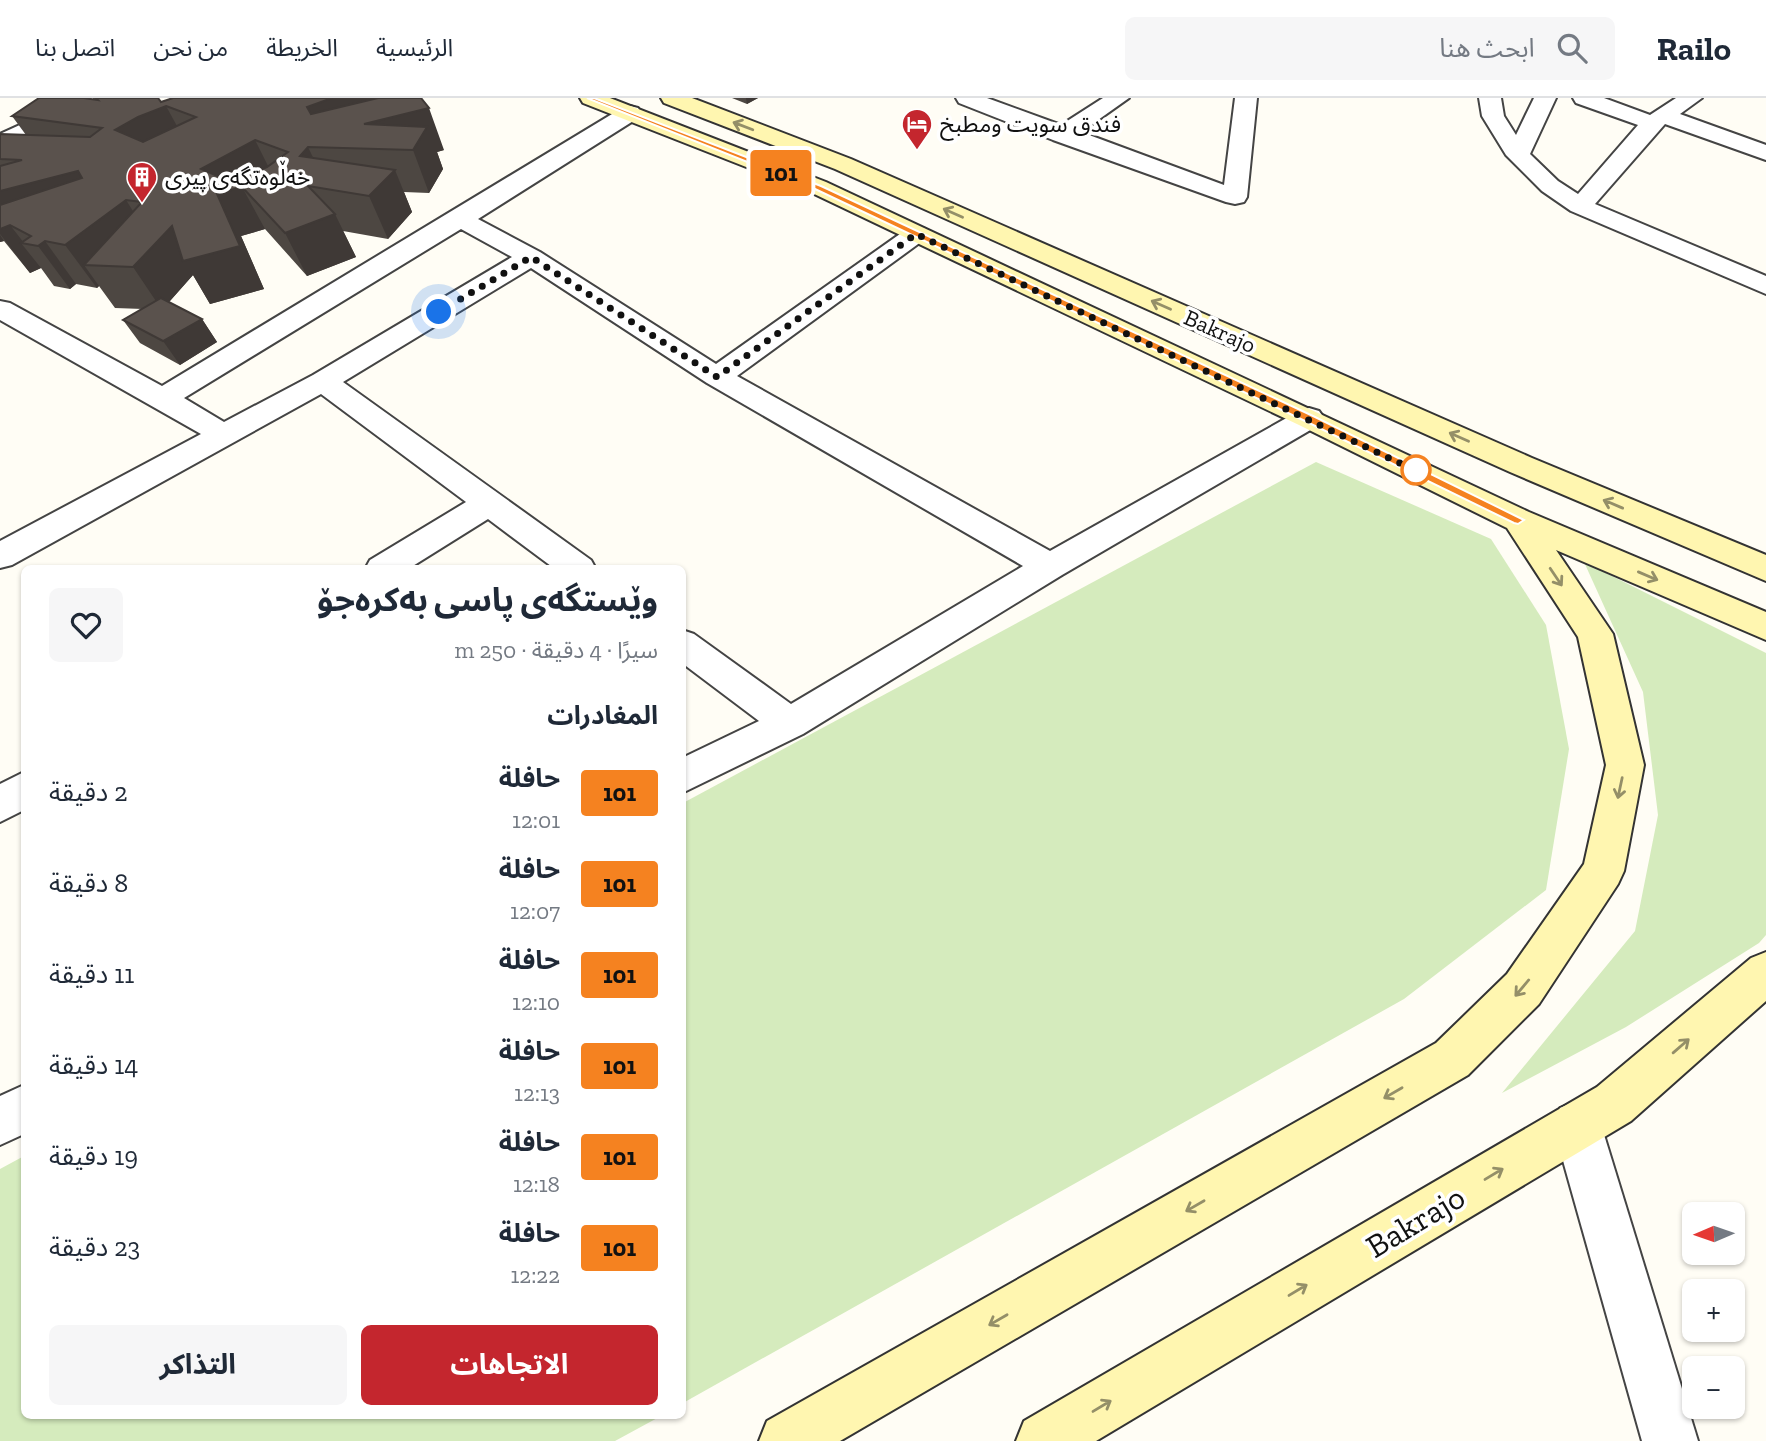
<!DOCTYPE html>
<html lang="ar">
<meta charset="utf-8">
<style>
body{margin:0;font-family:"Zilla Slab","Noto Sans Arabic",serif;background:#f6f6f7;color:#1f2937;direction:rtl;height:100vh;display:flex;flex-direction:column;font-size:26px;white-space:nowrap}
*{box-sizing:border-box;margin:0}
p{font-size:23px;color:#747a83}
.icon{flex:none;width:38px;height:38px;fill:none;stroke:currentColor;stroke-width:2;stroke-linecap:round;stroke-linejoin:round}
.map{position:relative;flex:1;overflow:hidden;direction:ltr}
.details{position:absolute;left:21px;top:467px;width:665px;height:854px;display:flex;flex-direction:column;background:#fff;border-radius:10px;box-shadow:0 2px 5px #0004;direction:rtl}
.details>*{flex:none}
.badge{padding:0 14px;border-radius:5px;font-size:24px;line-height:46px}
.needle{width:46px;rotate:268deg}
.tools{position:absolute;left:1682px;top:1104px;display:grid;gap:14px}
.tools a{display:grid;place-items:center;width:63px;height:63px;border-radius:10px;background:#fff;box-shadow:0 2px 5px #0004;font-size:35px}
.you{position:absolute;width:35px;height:35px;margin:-18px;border:5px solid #fff;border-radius:50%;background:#1a73e8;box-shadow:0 0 0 10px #1a73e833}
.map>.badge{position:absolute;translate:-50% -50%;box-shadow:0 0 0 4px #fff}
h2{padding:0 28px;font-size:26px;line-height:63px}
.round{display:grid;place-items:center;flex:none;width:74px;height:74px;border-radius:10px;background:#f6f6f7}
.summary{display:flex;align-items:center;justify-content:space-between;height:119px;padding:0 28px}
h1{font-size:33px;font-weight:700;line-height:52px}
.action{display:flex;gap:14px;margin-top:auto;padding:14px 28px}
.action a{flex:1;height:80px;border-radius:10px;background:#c4262e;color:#fff;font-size:28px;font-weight:700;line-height:80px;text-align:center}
.action a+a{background:#f6f6f7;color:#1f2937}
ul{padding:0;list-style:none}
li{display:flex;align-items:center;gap:21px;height:91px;padding:0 28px}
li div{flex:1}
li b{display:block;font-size:26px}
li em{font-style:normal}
li .badge{min-width:77px;font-weight:700;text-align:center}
header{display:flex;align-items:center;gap:42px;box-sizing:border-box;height:98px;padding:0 35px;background:#fff;border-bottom:2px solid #e0e1e3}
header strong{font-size:33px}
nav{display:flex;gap:38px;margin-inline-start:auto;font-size:24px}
.search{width:490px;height:63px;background:#f6f6f7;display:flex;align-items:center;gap:18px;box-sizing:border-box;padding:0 24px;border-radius:10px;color:#747a83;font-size:26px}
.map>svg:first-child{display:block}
</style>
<header>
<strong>Railo</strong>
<div class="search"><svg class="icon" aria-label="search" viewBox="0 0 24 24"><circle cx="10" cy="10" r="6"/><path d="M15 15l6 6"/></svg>ابحث هنا</div>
<nav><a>الرئيسية</a><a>الخريطة</a><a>من نحن</a><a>اتصل بنا</a></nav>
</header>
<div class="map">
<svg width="1766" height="1343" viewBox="0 0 1766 1343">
<rect width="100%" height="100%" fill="#fffdf5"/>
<g fill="#d5ebbd">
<path d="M1316 364 1491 441 1546 527 1569 651 1546 792 1404 901 683 1305V705Z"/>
<path d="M1584 464 1766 555V837L1759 845 1626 929 1502 995 1635 833 1658 717 1643 594Z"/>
<path d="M24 1058V1318H661L615 1343H0V1071Z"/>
</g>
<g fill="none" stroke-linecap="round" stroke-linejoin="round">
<g stroke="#444" stroke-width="4">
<g id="minor">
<path d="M79 0H108L105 5 0 52V36Z"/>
<path d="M956 0H987L1061 27 1103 0H1129L1081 34 1224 87 1235 0H1257L1247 99 1244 104 1235 106 1226 104 1053 42 959 5Z"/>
<path d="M1479 0H1501L1504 18 1516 37 1534 0H1556L1530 56 1558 83 1578 96 1638 27 1576 5 1573 0H1604L1650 17 1676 0H1702L1680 16 1766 47V62L1665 26 1595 106 1766 178V196L1571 113 1542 93 1506 57 1482 18Z"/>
<path d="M630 8 638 10 641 15 638 20 478 121 540 154 716 266 907 131 916 128 925 131 929 136 925 141 737 278 1050 453 1299 313 1309 310 1319 313 1324 320 1319 327 1062 477 803 636 682 695V660L759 623 682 565V532L694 536 791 606 1023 468 707 285 531 170 343 284 591 462 596 471H555L488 421 408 471H365L370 462 466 404 321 296 12 467 0 470V443L201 336 0 222V203L10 205 162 288 622 10ZM461 131 512 159 313 277 224 324 184 300Z"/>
<path d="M24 674V712L0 724V686Z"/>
<path d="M24 987V1036L0 1047V998Z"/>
<path d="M1577 1003 1594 1010 1601 1027 1698 1343H1642L1553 1027 1560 1010Z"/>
</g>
</g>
<g stroke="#333" stroke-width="4">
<g id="secondary">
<path d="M580 0H610L826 84 1529 414 1766 514V542L1556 452 1613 536 1644 667 1624 773 1618 786 1539 906 1468 977 840 1343H759L767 1323 1436 945 1507 876 1584 766 1606 667 1578 539 1507 430 1299 327 810 94 583 5Z"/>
<path d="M661 0H692L851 61 1532 360 1766 457V483L1510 374 835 71 664 5Z"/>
<path d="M1766 854V903L1631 1023 1096 1343H1016L1024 1323 1597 989 1751 860Z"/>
</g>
</g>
<use href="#minor" fill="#fff" fill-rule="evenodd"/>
<use href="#secondary" fill="#fff6b0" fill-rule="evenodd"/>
</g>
<g fill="#4d4742">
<path d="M93 0H158L161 4 444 52 437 54 443 71 429 95 404 94 412 114 388 141 343 133 356 159 307 178 265 131 241 138 264 191 210 206 193 177 169 204 202 221 217 244 180 267 140 245 123 222 143 211 115 210 99 188 97 190 76 186 70 191 54 188 41 170 30 175 4 143 0 144V36L26 37 12 18 93 1Z"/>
<path d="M732 0H758L747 6Z"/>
</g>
<g fill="#3f3936">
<path d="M332 0H381L429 10 444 52 437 54 443 71 429 95 413 52 368 35 326 50 307 9Z"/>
<path d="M746 0H758L747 6Z"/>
<path d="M166 8 189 50 163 61 115 32 138 19Z"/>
<path d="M255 42 276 84 242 89 265 131 241 138 264 191 210 206 193 177 162 212 133 169 201 71Z"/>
<path d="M308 49 328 91 300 58Z"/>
<path d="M395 72 412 114 388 141 369 98Z"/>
<path d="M78 73 107 116 10 127 24 145H21L41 170 30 175 0 136V93Z"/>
<path d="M126 102 153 145 84 167 99 188 97 190 65 147Z"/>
<path d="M335 116 356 159 307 178 285 135Z"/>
<path d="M0 137 4 143 0 144Z"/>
<path d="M45 143 76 186 70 191 38 148Z"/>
<path d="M202 221 217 244 180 267 163 243Z"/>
</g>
<g fill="#5a524d" stroke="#3f3936" stroke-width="2" fill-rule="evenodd">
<path d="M39 0H84L98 2 96 0H158L161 4 173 0H332L307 9 311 16 378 0H421L429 10 364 26 427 29 413 52 308 49 300 58 395 72 369 98 308 88 335 116 285 135 242 89 217 96 240 148 183 163 172 128 133 169 84 167 142 104 126 102 65 147 45 143 38 148 21 145 31 138 10 127 0 131V107L82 80 78 73 0 93V68L22 62 0 61V36L90 39 102 30 12 18ZM166 8 196 19 143 44 115 32 138 19ZM255 42 288 54 267 69 231 84 201 71Z"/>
<path d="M161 200 202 221 163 243 123 222Z"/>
</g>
<defs><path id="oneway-shaft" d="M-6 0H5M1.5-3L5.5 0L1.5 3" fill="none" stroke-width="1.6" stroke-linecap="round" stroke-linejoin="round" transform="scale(1.75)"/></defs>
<g stroke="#948f68">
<use href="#oneway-shaft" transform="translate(743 28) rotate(-159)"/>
<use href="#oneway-shaft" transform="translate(953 115) rotate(-156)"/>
<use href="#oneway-shaft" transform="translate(1161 207) rotate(-156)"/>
<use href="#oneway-shaft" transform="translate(1459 339) rotate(-156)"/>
<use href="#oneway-shaft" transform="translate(1613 406) rotate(-157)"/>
<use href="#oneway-shaft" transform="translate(1648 478) rotate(23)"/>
<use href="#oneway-shaft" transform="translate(1556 479) rotate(56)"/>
<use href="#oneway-shaft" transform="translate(1620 690) rotate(102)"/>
<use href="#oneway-shaft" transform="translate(1522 890) rotate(130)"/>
<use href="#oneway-shaft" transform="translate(1681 948) rotate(-41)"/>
<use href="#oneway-shaft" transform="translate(1393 995) rotate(150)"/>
<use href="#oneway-shaft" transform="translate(1494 1076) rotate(-31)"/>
<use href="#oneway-shaft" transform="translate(1195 1108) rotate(150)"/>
<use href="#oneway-shaft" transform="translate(1298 1192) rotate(-31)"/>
<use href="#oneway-shaft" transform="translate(998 1222) rotate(150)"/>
<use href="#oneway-shaft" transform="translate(1102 1308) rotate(-31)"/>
</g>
<path fill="#f58220" stroke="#fff" stroke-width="2" d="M587 0H594L821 88 1313 318 1524 422 1518 426 1514 425 1305 323 815 91Z"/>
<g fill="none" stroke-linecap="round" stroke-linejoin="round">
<path stroke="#111" stroke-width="7" stroke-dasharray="0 12.6" d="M439 214 531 159 717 279 916 136 1425 377 1416 372"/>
</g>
<defs>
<g id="hotel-pin" transform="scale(1.575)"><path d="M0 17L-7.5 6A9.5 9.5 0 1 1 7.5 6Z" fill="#c4262e" stroke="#fff"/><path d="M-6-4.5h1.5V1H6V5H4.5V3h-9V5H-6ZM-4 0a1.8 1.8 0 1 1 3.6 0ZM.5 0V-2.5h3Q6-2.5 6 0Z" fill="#fff"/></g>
<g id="building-pin" transform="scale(1.575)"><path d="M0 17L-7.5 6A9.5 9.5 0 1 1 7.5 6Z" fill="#c4262e" stroke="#fff"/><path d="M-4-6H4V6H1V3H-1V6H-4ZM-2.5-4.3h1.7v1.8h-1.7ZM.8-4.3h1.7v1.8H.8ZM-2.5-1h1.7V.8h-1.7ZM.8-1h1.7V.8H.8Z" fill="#fff"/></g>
</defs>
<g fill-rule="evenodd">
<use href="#hotel-pin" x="917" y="26"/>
<use href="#building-pin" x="142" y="79"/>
</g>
<circle fill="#fff" stroke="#f58220" stroke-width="3.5" cx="1416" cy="372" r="14"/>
<g text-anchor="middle" stroke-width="7" stroke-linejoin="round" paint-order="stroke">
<g font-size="23" fill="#111" stroke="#fff" text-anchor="start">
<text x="940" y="34">فندق سويت ومطبخ</text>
<text x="165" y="87">خەڵوەتگەی پیری</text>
</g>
<g font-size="23" fill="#111" stroke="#fff">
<text transform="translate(1220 233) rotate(24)" y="8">Bakrajo</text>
</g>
<g font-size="33" fill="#111" stroke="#fff">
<text transform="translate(1415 1123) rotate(-31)" y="12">Bakrajo</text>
</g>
</g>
</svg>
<div class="tools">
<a><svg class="needle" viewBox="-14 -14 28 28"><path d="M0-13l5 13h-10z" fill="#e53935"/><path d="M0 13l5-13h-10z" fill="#747a83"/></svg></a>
<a>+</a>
<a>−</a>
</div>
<div class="you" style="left:439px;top:214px"></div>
<b class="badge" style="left:781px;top:75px;background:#f58220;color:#111">101</b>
<section class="details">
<div class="summary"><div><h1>وێستگەی پاسی بەکرەجۆ</h1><p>سيرًا · 4 دقيقة · 250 m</p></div><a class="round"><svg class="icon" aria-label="heart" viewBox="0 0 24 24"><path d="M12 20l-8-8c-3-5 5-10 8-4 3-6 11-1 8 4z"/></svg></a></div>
<h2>المغادرات</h2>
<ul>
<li><span class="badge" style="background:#f58220;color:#111">101</span><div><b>حافلة</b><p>12:01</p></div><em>2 دقيقة</em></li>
<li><span class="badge" style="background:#f58220;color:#111">101</span><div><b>حافلة</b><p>12:07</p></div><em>8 دقيقة</em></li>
<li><span class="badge" style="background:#f58220;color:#111">101</span><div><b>حافلة</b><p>12:10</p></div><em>11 دقيقة</em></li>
<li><span class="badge" style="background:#f58220;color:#111">101</span><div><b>حافلة</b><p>12:13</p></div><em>14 دقيقة</em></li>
<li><span class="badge" style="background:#f58220;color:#111">101</span><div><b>حافلة</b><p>12:18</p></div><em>19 دقيقة</em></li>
<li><span class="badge" style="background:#f58220;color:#111">101</span><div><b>حافلة</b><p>12:22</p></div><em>23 دقيقة</em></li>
</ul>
<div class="action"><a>الاتجاهات</a><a>التذاكر</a></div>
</section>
</div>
